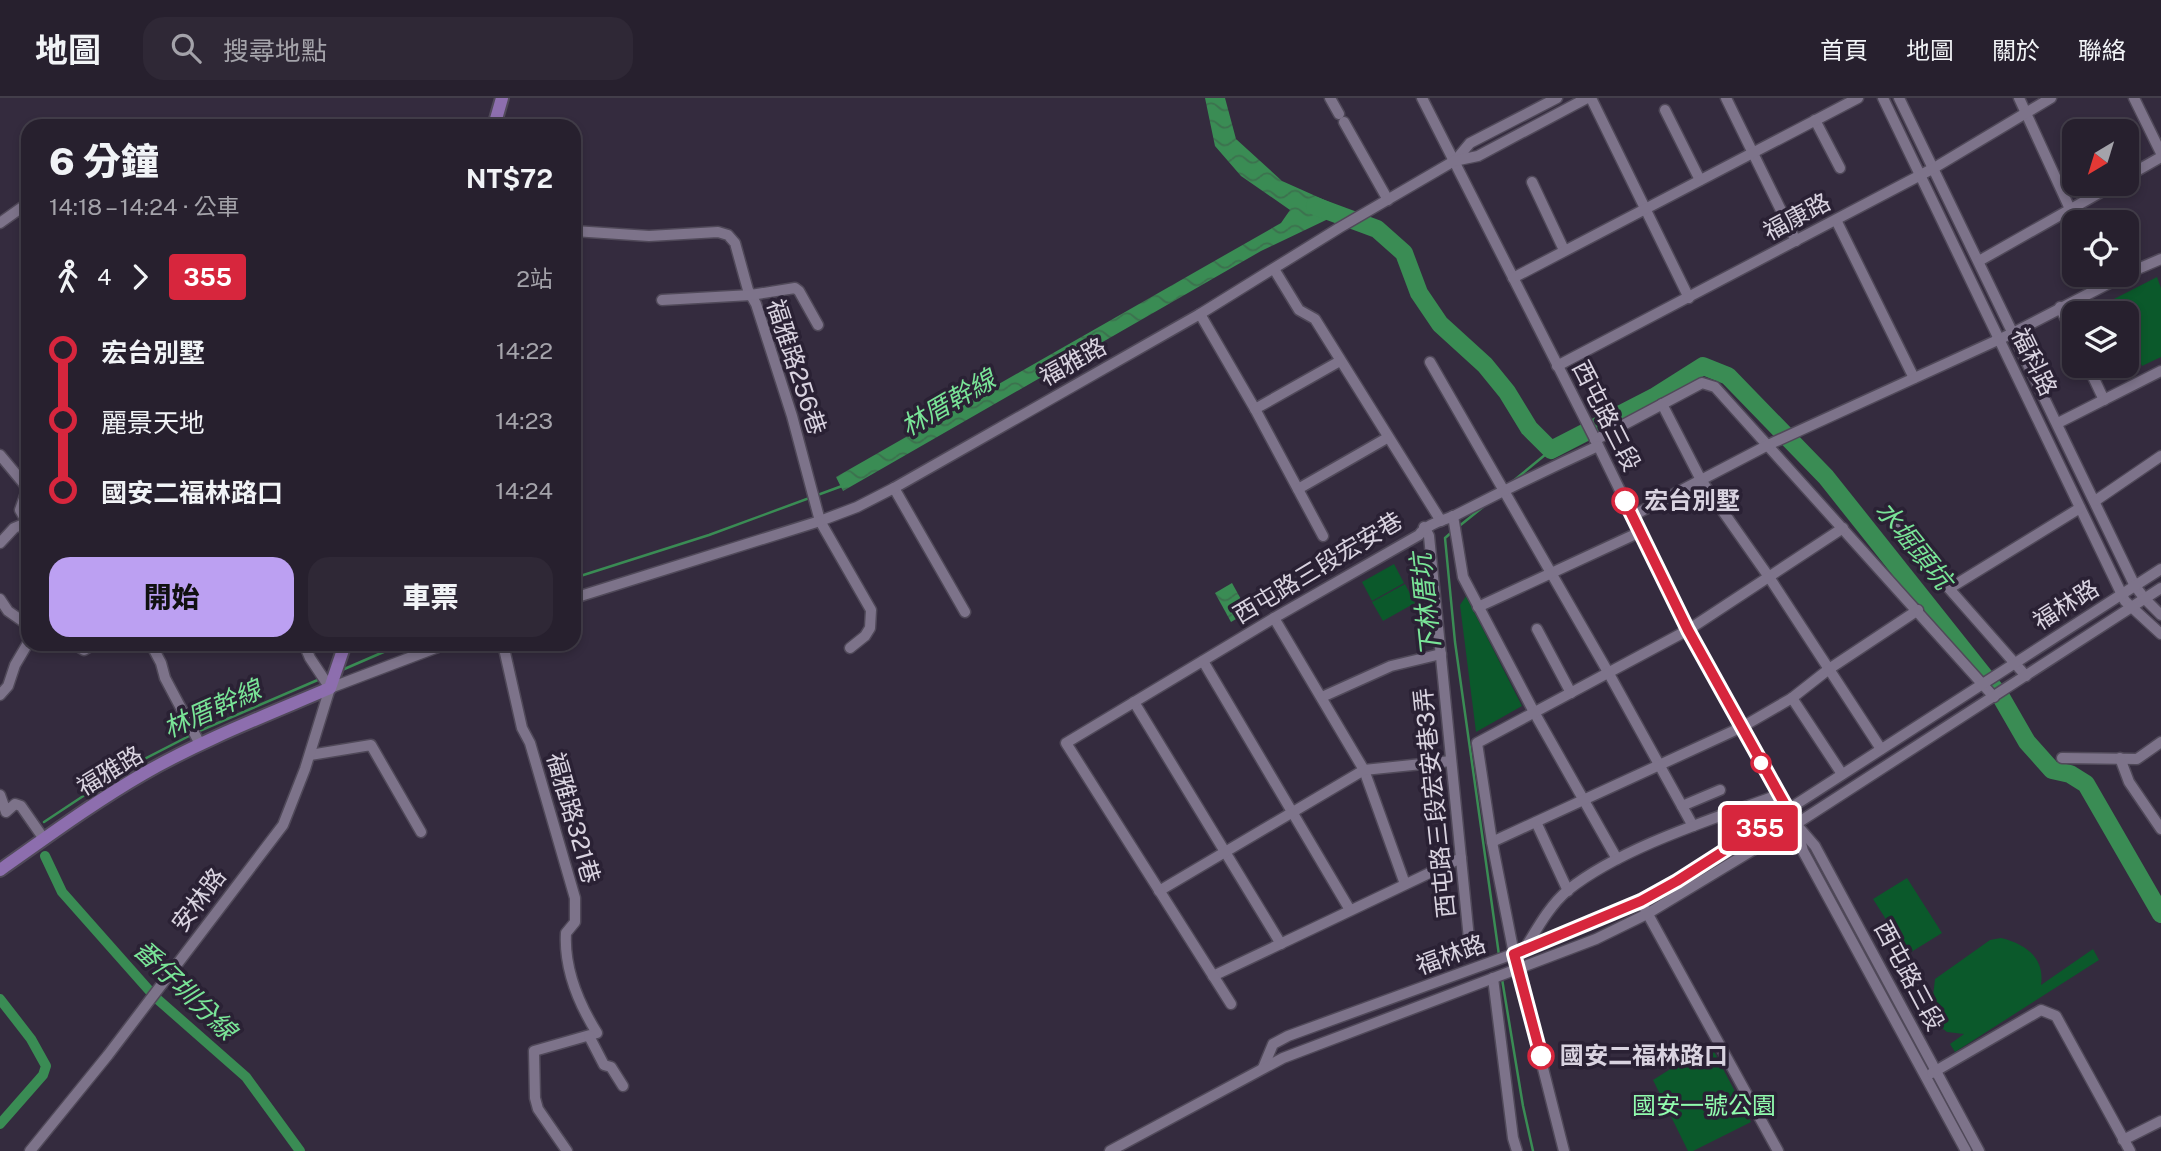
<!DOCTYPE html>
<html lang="zh-TW">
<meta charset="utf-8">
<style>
body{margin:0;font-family:"Public Sans","Noto Sans TC",sans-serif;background:#2f2836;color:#f1f3f6;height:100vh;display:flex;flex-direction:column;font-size:26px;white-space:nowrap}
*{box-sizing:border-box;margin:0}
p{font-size:23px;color:#a4a3aa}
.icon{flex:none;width:38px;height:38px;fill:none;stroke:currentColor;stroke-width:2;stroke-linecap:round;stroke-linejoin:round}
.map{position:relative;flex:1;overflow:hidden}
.panel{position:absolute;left:21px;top:21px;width:560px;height:532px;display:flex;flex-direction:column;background:#27202e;border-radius:21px;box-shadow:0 4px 10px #0003,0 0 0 2px #433e4a}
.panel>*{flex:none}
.badge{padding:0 14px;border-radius:5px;font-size:24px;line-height:46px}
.needle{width:46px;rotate:218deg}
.tools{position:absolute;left:2062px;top:21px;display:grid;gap:14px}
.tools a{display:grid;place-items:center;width:77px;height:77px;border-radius:14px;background:#27202e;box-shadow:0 4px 10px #0003,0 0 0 2px #433e4a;font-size:35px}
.map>.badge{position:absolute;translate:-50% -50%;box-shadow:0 0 0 4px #fff}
.legs{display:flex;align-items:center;gap:10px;height:77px;padding:0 28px;font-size:23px}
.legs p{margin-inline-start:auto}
.overview{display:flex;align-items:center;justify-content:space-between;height:119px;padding:0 28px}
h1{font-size:38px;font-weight:800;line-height:52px}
.cta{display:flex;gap:14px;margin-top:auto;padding:14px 28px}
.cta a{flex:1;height:80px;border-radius:21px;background:#bca0f2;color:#111;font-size:28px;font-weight:800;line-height:80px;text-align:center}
.cta a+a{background:#2f2836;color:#f1f3f6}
ul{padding:0 28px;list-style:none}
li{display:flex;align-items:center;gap:24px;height:70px;font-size:26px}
li i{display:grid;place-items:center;width:10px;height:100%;margin:0 9px;background:currentColor}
li i::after{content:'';width:18px;height:18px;margin:-9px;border:5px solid;border-radius:50%;background:#27202e}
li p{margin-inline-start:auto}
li:first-child i{background:linear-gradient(#0000 50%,currentColor 0)}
li:last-child i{background:linear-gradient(currentColor 50%,#0000 0)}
header{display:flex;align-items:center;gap:42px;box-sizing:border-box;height:98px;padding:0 35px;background:#27202e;border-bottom:2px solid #433e4a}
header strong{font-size:33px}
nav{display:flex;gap:38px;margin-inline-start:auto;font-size:24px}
.search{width:490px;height:63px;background:#2f2836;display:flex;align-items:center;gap:18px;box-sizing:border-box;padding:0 24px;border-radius:21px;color:#a4a3aa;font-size:26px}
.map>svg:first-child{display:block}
</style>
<header>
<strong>地圖</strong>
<div class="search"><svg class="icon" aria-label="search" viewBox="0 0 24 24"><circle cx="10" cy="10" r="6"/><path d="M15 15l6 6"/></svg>搜尋地點</div>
<nav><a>首頁</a><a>地圖</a><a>關於</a><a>聯絡</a></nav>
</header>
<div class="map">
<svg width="2161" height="1053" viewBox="0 0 2161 1053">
<defs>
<pattern id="water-waves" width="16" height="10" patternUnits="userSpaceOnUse" patternTransform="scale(1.75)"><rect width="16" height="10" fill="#3a8c54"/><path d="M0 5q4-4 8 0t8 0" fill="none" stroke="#3c714e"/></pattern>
</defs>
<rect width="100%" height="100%" fill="#342b3e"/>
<g fill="#0b592b">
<path d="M2157 179 2161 190V259L2142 268 2126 233V215H2118L2112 202Z"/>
<path d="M1394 466 1404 485 1372 503 1362 484Z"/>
<path d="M1405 486 1415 505 1383 523 1372 504Z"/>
<path d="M1466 498 1522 608 1476 634 1460 507Z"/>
<path d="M1907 780 1942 835 1908 856 1873 801Z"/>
<path d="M2001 840C2026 846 2045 860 2041 887L2093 851 2099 862 1955 954 1950 946 1964 936 1947 934 1936 925 1932 907 1935 881 1990 842Z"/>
<path d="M1710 946 1751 1024 1693 1053H1688L1653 982Z"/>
</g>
<g fill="url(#water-waves)">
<path d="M1205 0H1225L1236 41 1282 83 1347 112 1261 153 843 393 836 379 1281 125 1290 112 1241 78 1215 48Z"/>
<path d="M1232 485 1248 514 1231 524 1215 495Z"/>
</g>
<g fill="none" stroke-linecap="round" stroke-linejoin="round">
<g stroke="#3a8c54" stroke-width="2.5">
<path d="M1512 384 1551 352"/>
<path d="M1458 429 1483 409"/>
<path d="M1453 433 1445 440 1455 544 1499 857"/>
<path d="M574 480 709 437 842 388"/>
<path d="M342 572 402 546"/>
<path d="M197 634 320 581"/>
<path d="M44 724 121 673 191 637"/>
<path d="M1502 881 1523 1008 1533 1053"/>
</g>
<g stroke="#3a8c54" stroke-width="10">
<path d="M45 758 62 794 155 899 246 979 300 1053"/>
<path d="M0 901 31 941 46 968 43 977 0 1026"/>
</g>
<path stroke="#3a8c54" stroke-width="18" d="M1315 108 1377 131 1404 155 1419 195 1440 226 1485 267 1507 294 1529 330 1551 352 1654 299 1703 268 1728 278 1826 379 2001 599 2027 644 2052 672 2070 676 2086 686 2161 816"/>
<g stroke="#504959" stroke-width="13">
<g id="minor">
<path d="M1330 0 1339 16"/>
<path d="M1422 0 1593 337 1688 532 1778 697 1796 726 1815 748 1979 1053"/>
<path d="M1591 0 1689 200"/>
<path d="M1726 0 1796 143"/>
<path d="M1883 0 2125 503 2161 536"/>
<path d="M1899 0 2135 488 2145 501 2161 517"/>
<path d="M2019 0 2076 124"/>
<path d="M2134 0 2161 55"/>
<path d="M1665 12 1700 82"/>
<path d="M1815 22 1840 70"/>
<path d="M1344 24 1388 102"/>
<path d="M1455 63 1470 45 1557 0"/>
<path d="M2126 79 2161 59"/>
<path d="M1532 84 1564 152"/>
<path d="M1836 122 1914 280"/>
<path d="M0 125 28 105"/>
<path d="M574 133 649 138 718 134 728 137 735 145 748 192 756 206 792 318 820 423 871 512 870 530 865 538 850 550"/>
<path d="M1979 163 2115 86"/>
<path d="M1274 171 1299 212 1315 221 1441 423"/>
<path d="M2126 176 2161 161"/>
<path d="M1513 180 1858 0"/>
<path d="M662 202 751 197 795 190 799 193 818 227"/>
<path d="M2060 209 2074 238"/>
<path d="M1200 216 1255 311 1323 438"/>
<path d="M1430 264 1608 574 1693 728"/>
<path d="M1557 268 1934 70 2051 0"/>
<path d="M2088 268 2104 302"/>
<path d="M1662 306 1701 382 1769 479 1881 651"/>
<path d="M1255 311 1340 263"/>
<path d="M2058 325 2161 273"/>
<path d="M1595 342 1702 285 1715 289 1994 599"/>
<path d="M0 357 25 387 26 395 20 412 28 426"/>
<path d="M894 390 965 514"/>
<path d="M1298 391 1387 340"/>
<path d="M2095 403 2161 358"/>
<path d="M1453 418 1463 479 1534 614 1617 761"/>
<path d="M1632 418 1768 347 2013 235 2125 177"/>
<path d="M1894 428 2026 578"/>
<path d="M1424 429 1429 438 1470 851"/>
<path d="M0 445 14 430 26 425"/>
<path d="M1950 490 2080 410"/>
<path d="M574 500 820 423 857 409 894 390 1200 216 1339 130 1454 63 1478 58 1587 0"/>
<path d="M0 501 8 513 28 527"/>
<path d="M1478 509 1640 434"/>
<path d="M1274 520 1364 672 1405 786"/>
<path d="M1537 531 1571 595"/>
<path d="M74 546 84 552 94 546"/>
<path d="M151 546 161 565 165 580 200 646"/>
<path d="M304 546 310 560 330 590"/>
<path d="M503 546 522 630 530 645 575 800V824L566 835C564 870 579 906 597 935L534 953 535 1000 538 1011 567 1053"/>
<path d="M1203 563 1350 812"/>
<path d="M330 590 446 546"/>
<path d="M0 597 8 588 15 567 28 545"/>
<path d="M1322 599 1391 568 1441 556"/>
<path d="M1792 600 1842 676"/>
<path d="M1134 604 1281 846"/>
<path d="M310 657 371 647 421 734"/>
<path d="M2062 660 2137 661 2161 644"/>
<path d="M2120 660 2129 684 2161 731"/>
<path d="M0 697 6 714 15 706 21 708 44 741"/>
<path d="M1682 708 1720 692"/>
<path d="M1536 724 1568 793"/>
<path d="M1797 730 1803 753 1966 1053"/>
<path d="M1492 744 1742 629 1792 600 1829 571 1918 512"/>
<path d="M1159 793 1364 672 1451 663"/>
<path d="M1645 811 1778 1053"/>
<path d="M1524 852C1537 831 1549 808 1568 792 1622 749 1713 721 1778 697"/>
<path d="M1213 878 1461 760"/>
<path d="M1493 880 1513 1040 1517 1053"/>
<path d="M1231 906 1066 645 1274 520 1419 437C1428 425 1443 423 1456 417 1503 393 1550 370 1598 348"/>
<path d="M589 938 604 967 611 969 623 988"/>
<path d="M1263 970 1273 946 1288 938 1524 852 1641 803 1677 783 2161 471"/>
<path d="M1932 975 2041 912 2056 918 2130 1053"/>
<path d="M2123 1042 2161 1023"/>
<path d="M30 1053 108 957 283 727 305 671 330 590"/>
<path d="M1110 1053 1283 960 1596 841 1647 816 1796 726 2161 490"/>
<path d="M1564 1053 1514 856 1492 744 1477 645 1688 532 1843 430"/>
</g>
</g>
<g stroke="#504959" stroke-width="16">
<g id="major">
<path d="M494 28 502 0"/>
<path d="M0 772C47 739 93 705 143 676 202 642 267 617 330 590L345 546"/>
</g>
</g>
<use href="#minor" stroke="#7d738a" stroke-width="10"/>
<use href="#major" stroke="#8d6eae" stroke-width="12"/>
</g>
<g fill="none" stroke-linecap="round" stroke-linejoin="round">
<g stroke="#fff" stroke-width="16">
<path id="line-1" d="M1541 958 1514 856 1641 803 1677 783 1788 712 1688 532 1625 403"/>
</g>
<use href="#line-1" stroke="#d7263d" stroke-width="10"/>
</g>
<g fill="#fff" stroke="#d7263d" stroke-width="3.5">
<circle cx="1625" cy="403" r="12"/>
<circle cx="1761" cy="665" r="9"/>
<circle cx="1541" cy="958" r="12"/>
</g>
<g text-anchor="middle" stroke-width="7" stroke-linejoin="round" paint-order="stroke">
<g font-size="24" fill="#d9d3e0" stroke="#2a2134">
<text transform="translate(1797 119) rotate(-28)" y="8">福康路</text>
<text transform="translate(1073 264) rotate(-29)" y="8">福雅路</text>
<text transform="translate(2034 264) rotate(64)" y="8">福科路</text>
<text transform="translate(796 269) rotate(72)" y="8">福雅路256巷</text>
<text transform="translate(1606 318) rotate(63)" y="8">西屯路三段</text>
<text transform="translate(1318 470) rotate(-31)" y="8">西屯路三段宏安巷</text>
<text transform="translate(2066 507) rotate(-32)" y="8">福林路</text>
<text transform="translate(110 673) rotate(-31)" y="8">福雅路</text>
<text transform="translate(1435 705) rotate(-96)" y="8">西屯路三段宏安巷3弄</text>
<text transform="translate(573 720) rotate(74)" y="8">福雅路321巷</text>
<text transform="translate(199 802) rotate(-53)" y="8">安林路</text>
<text transform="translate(1451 857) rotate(-20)" y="8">福林路</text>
<text transform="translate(1909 878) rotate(62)" y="8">西屯路三段</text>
</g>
<g font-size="24" font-weight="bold" fill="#d9d3e0" stroke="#2a2134" text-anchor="start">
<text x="1644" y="411">宏台別墅</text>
<text x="1560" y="966">國安二福林路口</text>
</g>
<g font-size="24" fill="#91fcae" stroke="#2a2134">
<text x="1704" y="1016">國安一號公園</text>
</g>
<g font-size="26" font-style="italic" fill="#79e497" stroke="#2a2134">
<text transform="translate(948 305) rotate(-30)" y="9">林厝幹線</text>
<text transform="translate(1914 447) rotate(51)" y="9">水堀頭坑</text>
<text transform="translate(1426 507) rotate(-96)" y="9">下林厝坑</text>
<text transform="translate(212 611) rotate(-24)" y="9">林厝幹線</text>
<text transform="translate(185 892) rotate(44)" y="9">番仔圳分線</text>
</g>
</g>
</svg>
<div class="tools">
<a><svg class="needle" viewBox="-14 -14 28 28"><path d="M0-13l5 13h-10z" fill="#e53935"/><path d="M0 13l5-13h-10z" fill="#a4a3aa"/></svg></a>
<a><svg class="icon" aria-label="locate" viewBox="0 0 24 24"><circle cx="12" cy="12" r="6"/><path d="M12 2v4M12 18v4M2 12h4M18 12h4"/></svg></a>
<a><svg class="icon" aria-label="layers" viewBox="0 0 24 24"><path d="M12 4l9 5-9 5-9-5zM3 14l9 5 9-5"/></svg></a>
</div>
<b class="badge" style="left:1760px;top:730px;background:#d7263d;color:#fff">355</b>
<section class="panel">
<div class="overview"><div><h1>6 分鐘</h1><p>14:18 – 14:24 · 公車</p></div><b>NT$72</b></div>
<div class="legs"><svg class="icon" aria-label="walk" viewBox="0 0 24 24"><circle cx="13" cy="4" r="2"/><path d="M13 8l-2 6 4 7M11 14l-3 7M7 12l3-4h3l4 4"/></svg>4<svg class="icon" aria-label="forward" viewBox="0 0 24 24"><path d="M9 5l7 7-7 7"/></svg><b class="badge" style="background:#d7263d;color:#fff">355</b><p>2站</p></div>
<ul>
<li><i style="color:#d7263d"></i><b>宏台別墅</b><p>14:22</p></li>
<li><i style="color:#d7263d"></i><span>麗景天地</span><p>14:23</p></li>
<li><i style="color:#d7263d"></i><b>國安二福林路口</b><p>14:24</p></li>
</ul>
<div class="cta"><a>開始</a><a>車票</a></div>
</section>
</div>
